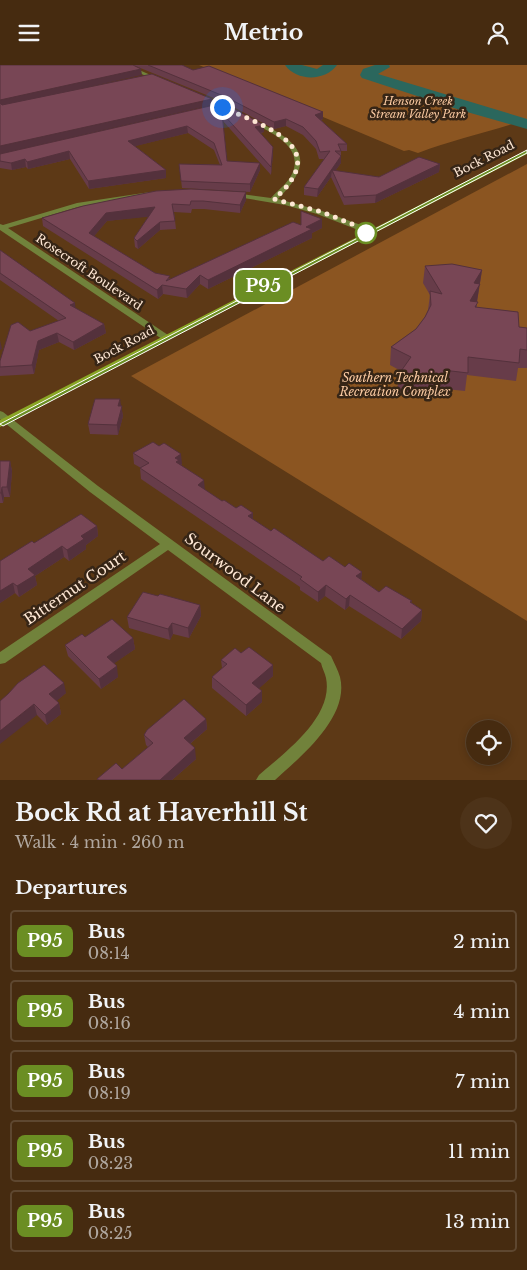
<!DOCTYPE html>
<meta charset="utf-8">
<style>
body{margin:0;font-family:"Libre Baskerville",serif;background:#4d3319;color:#f1f3f6;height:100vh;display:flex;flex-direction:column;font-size:19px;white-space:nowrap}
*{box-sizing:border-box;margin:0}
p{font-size:16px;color:#b0a79f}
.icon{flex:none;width:28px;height:28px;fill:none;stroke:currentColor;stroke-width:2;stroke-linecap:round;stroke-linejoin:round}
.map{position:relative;height:715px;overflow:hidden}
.drawer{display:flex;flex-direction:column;background:#462b10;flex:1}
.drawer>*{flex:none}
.badge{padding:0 10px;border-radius:8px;font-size:18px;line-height:32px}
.buttons{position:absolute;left:466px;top:655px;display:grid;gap:10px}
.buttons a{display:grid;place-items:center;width:45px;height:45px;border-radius:50%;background:#462b10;box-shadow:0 2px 8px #0003,0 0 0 1px #5e4730;font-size:25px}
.you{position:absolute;width:25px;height:25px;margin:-12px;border:4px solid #fff;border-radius:50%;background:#1a73e8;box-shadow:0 0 0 8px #1a73e833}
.map>.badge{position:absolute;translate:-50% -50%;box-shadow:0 0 0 2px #fff}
h2{padding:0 15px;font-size:19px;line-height:45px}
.round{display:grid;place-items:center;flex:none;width:52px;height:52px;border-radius:26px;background:#4d3319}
.summary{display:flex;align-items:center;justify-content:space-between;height:85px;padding:0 15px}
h1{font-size:24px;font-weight:700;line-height:38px}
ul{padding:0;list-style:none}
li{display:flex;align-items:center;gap:15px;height:62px;margin:0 10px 8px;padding:0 5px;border:2px solid #5e4730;border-radius:5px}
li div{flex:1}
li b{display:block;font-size:19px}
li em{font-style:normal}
li .badge{min-width:55px;font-weight:700;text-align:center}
header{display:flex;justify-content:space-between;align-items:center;height:65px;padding:0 15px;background:#462b10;font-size:22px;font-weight:700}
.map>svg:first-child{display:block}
</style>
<header><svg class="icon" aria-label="menu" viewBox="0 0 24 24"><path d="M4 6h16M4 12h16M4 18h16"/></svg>Metrio<svg class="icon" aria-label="person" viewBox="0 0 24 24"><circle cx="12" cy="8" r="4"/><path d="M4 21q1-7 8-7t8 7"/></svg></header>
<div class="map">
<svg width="527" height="715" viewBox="0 0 527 715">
<rect width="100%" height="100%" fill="#5d3916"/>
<g fill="#8b5521">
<path d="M199 0H527V54C491 67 454 74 418 88L409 85 404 86Z"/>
<path d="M527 99V556L131 311Z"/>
</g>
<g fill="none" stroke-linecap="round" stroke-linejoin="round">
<g fill="#2b675d" fill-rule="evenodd">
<path d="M285 0H302L317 4 323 0H337C326 16 297 17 285 0Z"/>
<path d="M375 0H389L390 2 378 9 527 54V64L460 45 362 13 360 10 363 4Z"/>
</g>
<g fill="#71823b" fill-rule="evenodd">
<path d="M122 0H128L164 16 159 17Z"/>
<path d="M250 55H254C299 76 319 93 278 134L322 146 372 164V168H366L317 149 285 140 232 131V129L234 128 271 133C278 125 287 119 292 109 305 81 269 66 250 57Z"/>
<path d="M150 127 153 129 152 130 78 142 8 163 168 270 169 272 168 274H162L0 165V159L3 160 77 138Z"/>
<path d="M0 346 3 347 98 421 331 591C334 598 338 605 340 612 350 652 300 692 275 715H256L259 710C284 688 334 652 326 613 325 608 322 603 321 598L168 485 5 598 0 599V587L160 479 90 427 0 354Z"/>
</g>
<path fill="#8aa525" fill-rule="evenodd" d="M527 85V89L0 362V355Z"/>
</g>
<g fill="#673c49">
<path d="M133 0H182L193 5 323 47V54L321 55 347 79V86H341V98L335 106 379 112 440 99 439 107 375 138 344 140 331 112 317 132 304 130V122L325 94H319L316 84 303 70 286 61 274 64 226 38Z"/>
<path d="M223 38 264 67 261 68 273 89 271 110 223 56 227 96 260 105 250 127 182 123 179 99 220 100 214 85 188 68 135 81 166 105V113L89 124 70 94 28 104 26 102 12 105 0 103V89Z"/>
<path d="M246 127V135L240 148 204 144H192L191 148 174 147 176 164 160 165 138 184 135 182 134 173 149 151 107 156 94 171 155 208 171 214 301 160 322 154V163L312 168V173L208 224 200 219 187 233 163 229 158 234 43 161 42 153Z"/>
<path d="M0 185 75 243 104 259 106 268 74 285 59 277 39 285 34 309 0 311V296L30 266 59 256 0 215Z"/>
<path d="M425 201 482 205 477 237V243L519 262 527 263V303H518L516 316 467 310 465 326 445 324 444 332 397 327 399 309 401 306 390 300 391 282 416 264 425 252 428 245 430 230 423 218Z"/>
<path d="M121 341 123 351 118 370 90 369 88 359Z"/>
<path d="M133 388 182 399 181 400 205 425 222 436 236 443 253 448V454L271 466 323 496 362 507 361 514 379 527 412 538 422 545 421 556 401 574 349 541 345 545 325 531 318 537 300 525V522L141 414 140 403H141L134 399Z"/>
<path d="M0 396H10L12 406 10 432H4L3 438H0Z"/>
<path d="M97 461 98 471 86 480V484L69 496 64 492 35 511 37 520 19 532 15 528 0 538V496L34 478Z"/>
<path d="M158 531 200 540 201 551 189 573 173 569 170 575 129 563 127 552Z"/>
<path d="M85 572 133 573 135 584 114 598 118 612 101 624 68 591 65 580Z"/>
<path d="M221 595 273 600V611L259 623 262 637 246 651 212 623V612L222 603Z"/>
<path d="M66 628 56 636 59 638 61 649 47 660 37 650 8 629Z"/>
<path d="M206 654 207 664 190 679 196 694 172 715H98L97 714 122 704 148 682 146 680 144 670Z"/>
</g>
<g fill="#54313c">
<path d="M141 4 142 10 0 42V35Z"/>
<path d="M212 34V40L0 89V81Z"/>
<path d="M323 47V54L315 57V50Z"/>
<path d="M286 54V61L274 64V57Z"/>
<path d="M264 60V67L255 69V62Z"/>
<path d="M187 61 188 68 128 83V76Z"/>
<path d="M273 82V89L271 110V102Z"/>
<path d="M69 86 70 94 28 104 27 97Z"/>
<path d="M341 91V98L333 109 332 105 331 112 317 132 318 124Z"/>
<path d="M25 94 26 102 12 105 11 98Z"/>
<path d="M260 98V105L250 127V119Z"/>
<path d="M440 99 439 107 375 138 376 130Z"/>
<path d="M166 105V113L89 124 88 116Z"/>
<path d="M246 127V135L240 148V140Z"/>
<path d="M155 142 156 151 107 156 90 176 89 168 106 148Z"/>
<path d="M322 154V163L312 168V173L208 224V215L306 162Z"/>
<path d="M160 157V165L138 184 137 176Z"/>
<path d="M482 205 477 236 467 253 470 236 474 218Z"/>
<path d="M200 210V219L187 233 186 224Z"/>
<path d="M162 220 163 229 158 234 157 225Z"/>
<path d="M75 238 76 247 70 240Z"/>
<path d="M104 259 106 268 74 285 73 277Z"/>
<path d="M57 268 59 277 39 285 34 309 32 300 38 276Z"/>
<path d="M0 275 2 284 0 285Z"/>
<path d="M120 334 123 351 118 370 117 360 118 341Z"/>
<path d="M181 389 182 399 179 401V405L175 393Z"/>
<path d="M10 396 12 406 10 432 7 422Z"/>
<path d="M204 415 205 426 198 420Z"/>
<path d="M2 422 4 432 3 438 1 428Z"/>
<path d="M253 448V458L248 451Z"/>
<path d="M97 461 98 471 86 480V484L69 496 67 485 81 471Z"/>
<path d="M62 481 64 492 35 511 37 520 19 532 17 521 28 504Z"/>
<path d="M362 507 361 517 356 511Z"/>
<path d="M13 518 15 528 0 538V526Z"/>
<path d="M326 520 325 531 318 537V527Z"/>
<path d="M350 530 349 541 345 545 346 534Z"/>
<path d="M200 540 201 551 189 573 188 563Z"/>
<path d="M422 545 421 556 401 574 402 564Z"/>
<path d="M172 558 173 569 170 575 168 564Z"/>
<path d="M133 573 135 584 109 602 107 592Z"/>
<path d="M273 600V611L253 629 252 618Z"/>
<path d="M117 601 118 612 101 624 99 614Z"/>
<path d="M64 618 66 628 52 640 49 629Z"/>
<path d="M262 626V637L246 651V640Z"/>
<path d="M59 638 61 649 47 660 45 650Z"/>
<path d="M34 639 37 650 0 679V666Z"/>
<path d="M206 654 207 664 185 683 184 673Z"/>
<path d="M195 683 196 694 172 715H160Z"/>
</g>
<g fill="#784655" stroke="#54313c">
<path d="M0 0H133L141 4 0 35Z"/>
<path d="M148 0H182L193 5 209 1 323 47 315 50 347 79H338L341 86H335L341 91 318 124 304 122 330 86 320 87 316 76 303 62 286 54 274 57 226 32Z"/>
<path d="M152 9 212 34 0 81V38L2 40Z"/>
<path d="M223 38 264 60 255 62 273 82 271 102 222 48 227 96 260 98 250 119 181 116 179 99 222 100 214 78 187 61 128 76 166 105 88 116 69 86 27 97 25 94 11 98 0 96V89Z"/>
<path d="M419 92 440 99 376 130 344 132 332 105 379 112Z"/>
<path d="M191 124 246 127 240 140 203 136H191L190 140 172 139 175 156 160 157 137 176 134 173 155 142 106 148 89 168 155 208 170 211 166 216 293 157 301 160V146L322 154 306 162 312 164 208 215 200 210 186 224 162 220 157 225 42 153 83 141 156 126Z"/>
<path d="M0 185 75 238 70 240 104 259 73 277 57 268 38 276 32 300 0 302V296L11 260 18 257 30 266 66 253 0 208Z"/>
<path d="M452 199 482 205 474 218 480 219 470 236 478 237 475 242 518 247 519 262 527 263V285L520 284 519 298 468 292V308L443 305 447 314 399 309 411 292 391 282 416 264 425 252 431 240 430 226 442 229 425 201Z"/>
<path d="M95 334H120L118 341H122L117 360 88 359Z"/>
<path d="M153 377 159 381 164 378 181 389 175 393 179 395 176 397 204 415 198 420 222 436 224 435 236 443 241 440 253 448 248 451 271 466 274 463 323 496 329 491 345 502 349 498 362 507 356 511 379 527 386 521 412 536 410 537 422 545 402 564 350 530 346 534 326 520 318 527 300 514 302 512 140 403 149 398 133 388Z"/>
<path d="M0 396H10L7 422H2L1 428H0Z"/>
<path d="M81 449 97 461 81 471 84 474 67 485 62 481 28 504 35 510 17 521 13 518 0 526V496L32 476 34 478Z"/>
<path d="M143 527 158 531 160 529 200 540 188 563 172 558 168 564 127 552Z"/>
<path d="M112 554 133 573 107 592 117 601 99 614 65 580 82 569 85 572Z"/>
<path d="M249 582 273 600 252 618 262 626 246 640 212 612 227 599 221 595 235 583 241 588Z"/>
<path d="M44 600 64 618 49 629 59 638 45 650 34 639 0 666V636L8 629 18 618Z"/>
<path d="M184 634 206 654 184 673 195 683 160 715H99L97 714 116 698 122 704 153 678 144 670 147 665Z"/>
</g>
<path fill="#6b8e23" stroke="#fff" d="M527 85V88L3 361 0 359Z"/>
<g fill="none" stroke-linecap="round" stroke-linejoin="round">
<path stroke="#fee7d4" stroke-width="5" stroke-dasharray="0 9" d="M222 42C266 62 334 82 274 134L322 147 369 166 366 168"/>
</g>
<circle fill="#fff" stroke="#6b8e23" stroke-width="2.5" cx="366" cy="168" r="10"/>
<g text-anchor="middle" stroke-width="5" stroke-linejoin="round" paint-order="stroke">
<g font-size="11" font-style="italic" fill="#fbcaa2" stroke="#362516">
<text x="418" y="40">Henson Creek<tspan x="418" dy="13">Stream Valley Park</tspan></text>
</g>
<g font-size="12" fill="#fee7d4" stroke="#362516">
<text transform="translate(484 94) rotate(-27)" y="4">Bock Road</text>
<text transform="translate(89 207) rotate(34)" y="4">Rosecroft Boulevard</text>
<text transform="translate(124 280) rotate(-28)" y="4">Bock Road</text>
</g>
<g font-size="12" font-style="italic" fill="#fbcaa2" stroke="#362516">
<text x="395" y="317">Southern Technical<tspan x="395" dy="14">Recreation Complex</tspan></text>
</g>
<g font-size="15" fill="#fee7d4" stroke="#362516">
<text transform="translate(235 508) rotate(37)" y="5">Sourwood Lane</text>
<text transform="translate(75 523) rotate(-34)" y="5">Bitternut Court</text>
</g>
</g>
</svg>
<div class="buttons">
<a><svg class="icon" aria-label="locate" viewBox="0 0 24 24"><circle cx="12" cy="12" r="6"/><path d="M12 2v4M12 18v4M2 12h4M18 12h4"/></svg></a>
</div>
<div class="you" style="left:222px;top:42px"></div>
<b class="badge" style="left:263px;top:221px;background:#6b8e23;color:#fff">P95</b>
</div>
<section class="drawer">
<div class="summary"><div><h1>Bock Rd at Haverhill St</h1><p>Walk · 4 min · 260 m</p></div><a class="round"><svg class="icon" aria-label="heart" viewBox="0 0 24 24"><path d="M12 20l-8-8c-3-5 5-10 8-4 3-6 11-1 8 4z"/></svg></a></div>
<h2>Departures</h2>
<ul>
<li><span class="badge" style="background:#6b8e23;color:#fff">P95</span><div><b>Bus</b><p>08:14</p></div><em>2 min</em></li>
<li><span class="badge" style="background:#6b8e23;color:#fff">P95</span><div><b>Bus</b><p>08:16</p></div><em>4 min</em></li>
<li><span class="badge" style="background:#6b8e23;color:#fff">P95</span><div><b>Bus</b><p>08:19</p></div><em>7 min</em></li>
<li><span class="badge" style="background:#6b8e23;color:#fff">P95</span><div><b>Bus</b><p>08:23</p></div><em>11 min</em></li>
<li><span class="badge" style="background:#6b8e23;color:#fff">P95</span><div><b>Bus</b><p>08:25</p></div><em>13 min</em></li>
</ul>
</section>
